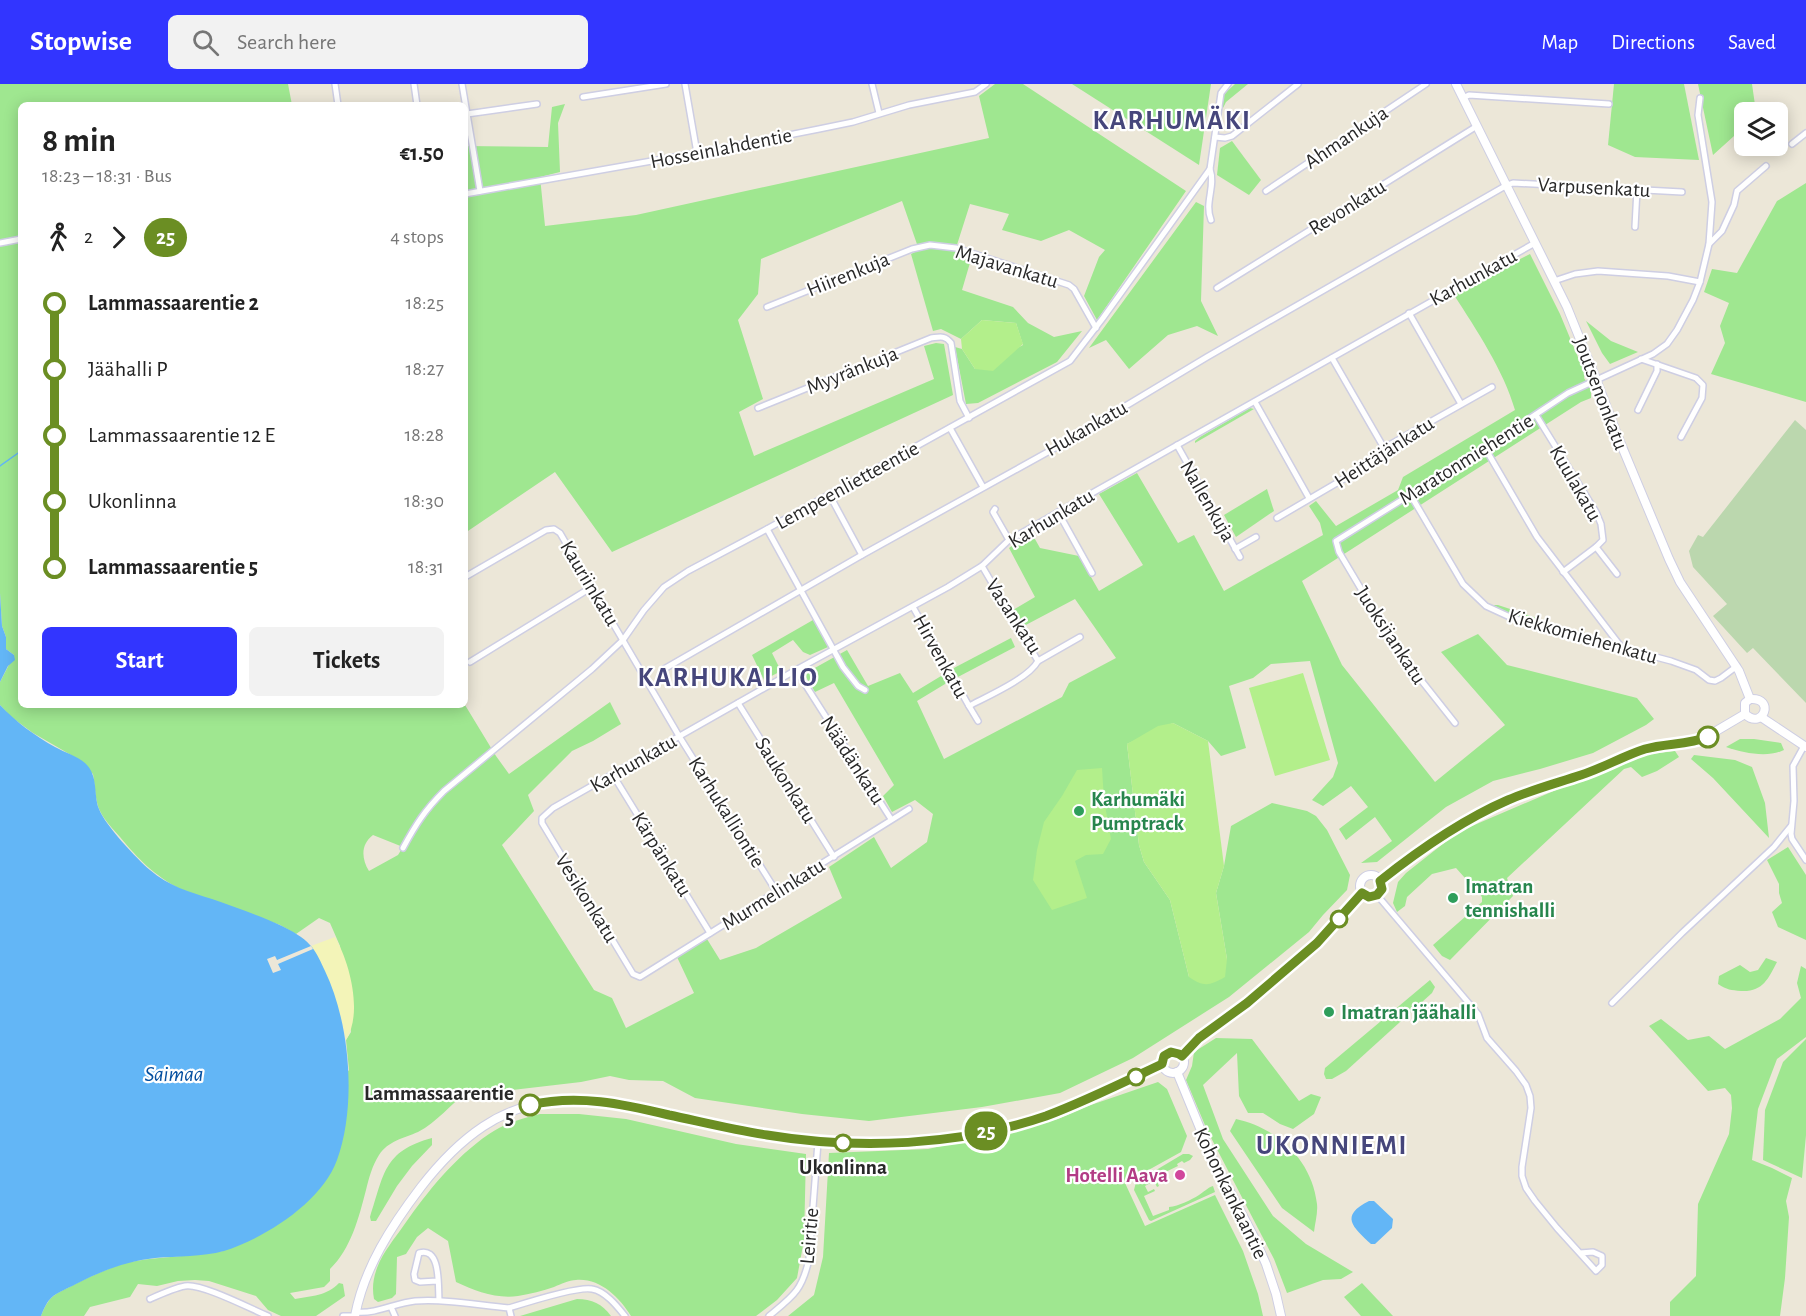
<!DOCTYPE html>
<meta charset="utf-8">
<style>
body{margin:0;font-family:"Alegreya Sans",sans-serif;background:#f2f2f2;color:#222;height:100vh;display:flex;flex-direction:column;font-size:22px;white-space:nowrap}
*{box-sizing:border-box;margin:0}
p{font-size:20px;color:#767676}
.icon{flex:none;width:33px;height:33px;fill:none;stroke:currentColor;stroke-width:2;stroke-linecap:round;stroke-linejoin:round}
.map{position:relative;flex:1;overflow:hidden}
.details{position:absolute;left:18px;top:18px;width:450px;height:606px;display:flex;flex-direction:column;background:#fff;border-radius:9px;box-shadow:0 3px 15px #0003}
.details>*{flex:none}
.badge{padding:0 12px;border-radius:20px;font-size:21px;line-height:39px}
.controls{position:absolute;left:1734px;top:18px;display:grid;gap:12px}
.controls a{display:grid;place-items:center;width:54px;height:54px;border-radius:9px;background:#fff;box-shadow:0 3px 15px #0003;font-size:30px}
.map>.badge{position:absolute;translate:-50% -50%;box-shadow:0 0 0 3px #fff}
.legs{display:flex;align-items:center;gap:9px;height:66px;padding:0 24px;font-size:20px}
.legs p{margin-inline-start:auto}
.head{display:flex;align-items:center;justify-content:space-between;height:102px;padding:0 24px}
h1{font-size:33px;font-weight:700;line-height:45px}
.button{display:flex;gap:12px;margin-top:auto;padding:12px 24px}
.button a{flex:1;height:69px;border-radius:9px;background:#3235ff;color:#fff;font-size:24px;font-weight:700;line-height:69px;text-align:center}
.button a+a{background:#f2f2f2;color:#222}
ul{padding:0 24px;list-style:none}
li{display:flex;align-items:center;gap:21px;height:66px;font-size:22px}
li i{display:grid;place-items:center;width:9px;height:100%;margin:0 8px;background:currentColor}
li i::after{content:'';width:15px;height:15px;margin:-8px;border:4px solid;border-radius:50%;background:#fff}
li p{margin-inline-start:auto}
li:first-child i{background:linear-gradient(#0000 50%,currentColor 0)}
li:last-child i{background:linear-gradient(currentColor 50%,#0000 0)}
header{display:flex;align-items:center;gap:36px;box-sizing:border-box;height:84px;padding:0 30px;background:#3235ff;color:#fff}
header strong{font-size:28px}
nav{display:flex;gap:33px;margin-inline-start:auto;font-size:21px}
.search{width:420px;height:54px;background:#f2f2f2;display:flex;align-items:center;gap:15px;box-sizing:border-box;padding:0 21px;border-radius:9px;color:#767676;font-size:22px}
.map>svg:first-child{display:block}
</style>
<header>
<strong>Stopwise</strong>
<div class="search"><svg class="icon" aria-label="search" viewBox="0 0 24 24"><circle cx="10" cy="10" r="6"/><path d="M15 15l6 6"/></svg>Search here</div>
<nav><a>Map</a><a>Directions</a><a>Saved</a></nav>
</header>
<div class="map">
<svg width="1806" height="1232" viewBox="0 0 1806 1232">
<rect width="100%" height="100%" fill="#ece7d8"/>
<g fill="#9fe790" fill-rule="evenodd">
<path d="M0 0H288L292 21H21V621H465L496 672 509 690 610 618 621 640 593 657 572 667 528 711 534 727 502 761 594 906 612 914 626 944 694 909 677 873 707 855 720 876 756 864 842 814 829 783 874 753 891 784 927 758 933 730 915 716 892 728 883 712 894 701 834 599 815 608 804 590 847 566 868 602 900 589 913 609 946 589 950 597 917 617 944 675 1062 613 1069 599 1116 574 1075 515 1022 543 1013 526 1035 513 1009 464 1031 448 1040 464 1079 472 1099 507 1143 481 1099 410 1137 389 1178 459 1194 451 1224 507 1323 451 1320 439 1309 422 1316 417 1336 442 1398 406 1403 393 1515 326C1504 287 1476 245 1454 211L1467 202 1530 170 1560 230 1585 290 1584 294 1591 305V314L1581 318 1302 497 1342 581 1435 698 1505 641 1441 568 1478 550 1507 581 1637 614 1654 635 1646 641 1593 669 1540 685 1493 697 1446 723 1377 778 1361 779 1392 757 1375 733 1346 756 1339 745 1368 723 1351 702 1323 722 1312 716 1333 693 1338 679 1310 577 1271 580 1253 594 1229 602 1246 664 1221 672 1208 657 1173 639 1127 660 1139 761 1144 778 1170 816 1189 893 1227 875 1216 809 1224 782 1231 742 1272 719 1307 727 1316 732 1327 746 1350 791 1347 806 1323 831 1309 848 1229 913 1133 974 1060 1009 982 1023 869 1037 802 1030 695 1014 663 997 629 996 610 992 581 998 496 1008 468 1007C451 1020 437 1038 418 1048 404 1054 388 1057 379 1071 372 1082 369 1094 366 1106 359 1133 351 1165 330 1185V1197L324 1203 290 1209 295 1215C311 1212 327 1212 339 1199L343 1200 345 1212 316 1232H281L268 1226 256 1212 209 1197 195 1196 178 1197 157 1202 138 1200 130 1213 90 1223 84 1232H41C50 1209 57 1210 77 1199 93 1191 109 1184 125 1179 157 1172 191 1173 223 1167L349 986 346 956 351 948 340 862 330 839 319 834 296 850 280 841 180 805C154 791 139 776 120 753 113 745 105 737 100 727 95 717 95 701 93 690L71 671 33 649 10 632 0 621V598L14 571 6 565V553L2 542 0 509ZM373 751 403 763 398 771 369 787C361 774 361 760 373 751Z"/>
<path d="M995 0H1023L1186 107 1097 236 1084 212 1099 173 1105 166 1069 146 1041 157 1002 146 1009 130 970 120 955 167 972 172 962 206 1013 223 1028 239 1054 253 1082 247 1057 278 978 319 966 320 955 263 962 265 975 285 1023 261 1016 239 982 236 961 255 941 245 933 247 911 170 919 166 902 117 761 175 758 210 738 236 763 315 739 328 754 372 934 295 924 262 936 259 944 260 953 311 612 468 555 388 465 449V62L548 63 552 23 565 20 558 39 560 88 540 93 545 142 636 131 989 54 979 12Z"/>
<path d="M1072 0H1211L1199 81Z"/>
<path d="M1235 0H1248L1226 18 1223 24V11Z"/>
<path d="M1614 0H1684L1699 76 1635 73 1608 61Z"/>
<path d="M1698 0H1752L1756 28H1744V43L1713 71Z"/>
<path d="M1232 57 1261 96 1249 111 1217 91 1220 64Z"/>
<path d="M1806 99V318L1711 290 1725 259 1720 242 1729 219 1704 208 1712 185 1737 189 1777 117Z"/>
<path d="M1196 118 1204 122 1201 217 1218 252 1197 242 1168 251 1129 285 1106 256 1089 264Z"/>
<path d="M1586 237 1611 257 1638 268 1610 280 1602 269Z"/>
<path d="M1250 324 1254 325 1195 359V357L1200 353Z"/>
<path d="M1267 405 1274 427 1236 453 1224 431Z"/>
<path d="M1493 521H1498L1540 535 1539 538 1515 532Z"/>
<path d="M813 536 828 563 810 571 803 568 793 556 772 569 781 587 764 596 752 571Z"/>
<path d="M1011 554 1015 563 956 594 952 585Z"/>
<path d="M1740 655H1754L1781 659 1784 666C1767 674 1744 669 1726 663Z"/>
<path d="M1675 667 1679 673 1657 687 1642 693 1631 683 1624 685 1507 794 1513 812 1450 876 1442 872 1433 861 1482 818V813L1456 784 1432 790 1407 813 1405 822 1397 828 1393 819 1398 798 1406 789 1458 748 1635 672Z"/>
<path d="M1694 671 1735 676 1752 683 1765 719 1769 754 1713 694 1691 675Z"/>
<path d="M1788 763 1806 791V856L1778 843 1772 828 1782 819 1779 809V800L1767 776Z"/>
<path d="M1766 874 1777 878C1768 895 1763 908 1741 907 1731 906 1727 906 1718 900L1719 892 1740 881 1750 888 1758 886Z"/>
<path d="M1801 882 1806 885V953L1777 975 1758 1025 1752 1076 1772 1084 1792 1094 1786 1117 1789 1133 1785 1194 1780 1232H1670V1218L1696 1192 1698 1120 1729 1050 1732 1024 1731 1011 1725 1004 1708 1007 1649 942 1661 935 1688 956 1709 952 1725 965 1780 935 1801 914 1797 899Z"/>
<path d="M1430 896 1435 903 1432 909 1346 987 1332 995H1326L1324 990 1325 984Z"/>
<path d="M1216 954 1252 955 1299 1017 1311 1010 1321 1013 1314 1030 1293 1045 1280 1040 1263 1029H1248L1239 1012 1237 969 1203 1001 1223 1055 1273 1132 1306 1160 1353 1188 1341 1195 1323 1196 1287 1209 1274 1175 1207 1046 1186 996 1192 982 1194 968Z"/>
<path d="M1806 955V1051L1802 1094 1763 1076 1765 1026 1783 978Z"/>
<path d="M1158 998 1167 1005 1187 1052 1181 1068 1125 1099 1145 1142 1215 1111 1243 1167 1258 1210 1263 1232H788L814 1211 823 1173 829 1069 928 1065 1058 1035 1085 1023Z"/>
<path d="M540 1030H579L626 1035 736 1060 806 1070 804 1156 797 1194 777 1216 756 1232H631C619 1213 600 1194 576 1196 569 1196 561 1200 554 1203 543 1207 530 1210 518 1212 496 1215 475 1207 456 1198L448 1157 428 1144 417 1153 406 1170 397 1173 396 1210 392 1214 378 1218 374 1215C372 1204 373 1195 377 1184 383 1168 395 1154 404 1141 428 1107 454 1074 489 1050 505 1039 520 1035 540 1030Z"/>
<path d="M1236 1035C1277 1044 1312 1076 1317 1120 1318 1129 1315 1139 1314 1148L1282 1124 1230 1047Z"/>
<path d="M432 1054V1061L412 1082 397 1102 376 1137H371L370 1133C384 1091 383 1067 432 1054Z"/>
<path d="M1183 1070H1189L1193 1072 1190 1076 1184 1079 1182 1077 1177 1080 1178 1082 1155 1093 1159 1102 1157 1103 1154 1097 1145 1102 1148 1108 1154 1105 1155 1107 1144 1112 1153 1132 1169 1126V1123C1179 1122 1191 1116 1199 1111 1204 1108 1207 1104 1213 1102L1215 1108 1151 1137 1149 1136 1134 1106 1136 1098Z"/>
<path d="M1362 1199 1393 1232H1361L1344 1213Z"/>
<path d="M577 1215C592 1215 602 1220 611 1232H520Z"/>
</g>
<path fill="#f3f4b8" d="M335 853C350 879 363 929 346 956 339 922 329 891 311 862Z"/>
<path fill="#bbd7ae" d="M1795 336 1806 346V619L1753 564 1747 569 1713 532 1727 520 1693 483 1689 467 1698 451 1703 453Z"/>
<g fill="#b3ef8b">
<path d="M982 236 1016 239 1023 260 993 287 975 285 962 265 961 255Z"/>
<path d="M1303 589 1330 676 1275 692 1249 604Z"/>
<path d="M1173 639 1208 657 1224 782 1216 809 1227 875 1225 893C1209 902 1204 903 1189 893L1170 816 1144 778 1139 761 1127 660 1158 642Z"/>
<path d="M1102 684 1104 716 1111 755 1103 770 1086 771 1075 777 1087 814 1052 826 1033 796 1037 766 1044 738 1062 712 1077 686Z"/>
</g>
<g fill="#63b6f6">
<path d="M0 509 2 542 6 553V565L14 571 15 576 8 582 0 598Z"/>
<path d="M0 621C15 637 35 652 55 663 64 668 77 672 85 679 99 692 93 710 99 725 105 741 137 775 150 786 168 802 190 808 212 815 235 823 261 832 282 842 292 847 303 853 310 861 317 868 321 879 325 887 350 939 357 1021 337 1076 322 1118 265 1154 224 1167 202 1173 178 1172 155 1174 127 1177 101 1187 76 1200 55 1211 50 1209 41 1232H0Z"/>
<path d="M1369 1117H1374L1393 1135 1392 1144 1375 1160H1371C1353 1143 1339 1132 1369 1117Z"/>
</g>
<path fill="#ece7d8" d="M311 862 313 865 278 880 281 886 273 889 267 875 275 872 277 876Z"/>
<g fill="none" stroke-linecap="round" stroke-linejoin="round">
<path stroke="#63b6f6" stroke-width="1.5" d="M0 382 21 367"/>
<g stroke="#cecee3" stroke-width="8">
<g id="street">
<path d="M335 0 338 21"/>
<path d="M414 0 417 21"/>
<path d="M462 0 480 107"/>
<path d="M685 0 697 69"/>
<path d="M872 0 879 29"/>
<path d="M583 13 666 0"/>
<path d="M1463 14 1469 11 1609 20"/>
<path d="M467 30 537 20"/>
<path d="M1215 53 1225 54 1232 52 1298 0"/>
<path d="M1792 60 1806 49"/>
<path d="M1210 85C1216 102 1204 119 1211 136"/>
<path d="M1266 107 1426 0"/>
<path d="M465 110 697 69 819 45 853 38 909 21 975 8 986 0"/>
<path d="M1635 143 1637 105"/>
<path d="M0 159 21 155"/>
<path d="M1709 160 1722 147 1734 121 1737 107 1766 82"/>
<path d="M1554 197 1575 190 1598 187 1668 192 1700 198"/>
<path d="M1217 204 1477 42"/>
<path d="M767 223 912 165 930 161 956 164 1069 201 1074 205 1096 244"/>
<path d="M1409 229 1461 320"/>
<path d="M1332 274 1384 364"/>
<path d="M1641 275 1696 294 1703 301 1702 314 1681 353"/>
<path d="M1255 318 1309 414"/>
<path d="M758 324 931 254C940 253 945 251 951 259L960 317 969 334"/>
<path d="M1638 326 1657 287V280"/>
<path d="M1536 331 1596 428 1601 440 1603 456 1596 463 1563 488"/>
<path d="M950 344 983 403"/>
<path d="M1177 361 1240 473"/>
<path d="M1485 364 1537 453 1622 564"/>
<path d="M829 410 862 471"/>
<path d="M1410 410 1463 500 1486 522 1512 534 1546 544 1671 577 1696 586 1709 596 1715 597 1721 594 1737 582"/>
<path d="M995 425 993 428 1009 456"/>
<path d="M1058 428 1092 489"/>
<path d="M1277 434 1376 376 1384 364 1492 303"/>
<path d="M767 445 843 583 858 602 865 606"/>
<path d="M1596 463 1617 490"/>
<path d="M1235 465 1256 453"/>
<path d="M982 482 1038 577 1080 553"/>
<path d="M465 493 546 446 554 445 560 449 679 652 776 807"/>
<path d="M913 523 969 622C988 612 1029 594 1038 577"/>
<path d="M470 578 592 503"/>
<path d="M664 585 862 471 1064 359 1207 273 1507 101 1513 99 1682 108"/>
<path d="M796 586 891 735"/>
<path d="M738 619 834 773"/>
<path d="M969 622 978 637"/>
<path d="M1455 639 1398 567 1339 468 1336 457 1485 364 1568 309 1653 270 1667 260 1677 246 1693 216 1700 198 1709 160 1712 118 1698 31 1700 14"/>
<path d="M1804 662 1793 682 1794 717 1791 750 1792 755 1806 776"/>
<path d="M613 691 710 849"/>
<path d="M909 725 640 893 633 890 542 739V734L553 724 796 586 948 503 982 482 1009 456 1535 159"/>
<path d="M403 764C416 740 425 726 444 707L592 585 623 556 644 526 664 503 688 487 767 445 1070 277 1103 234 1210 85 1221 9 1228 0"/>
<path d="M1377 811 1478 930 1487 954 1516 987 1526 1001 1530 1012 1531 1024 1522 1083V1092L1526 1104 1535 1117 1557 1144 1596 1187 1602 1181V1172L1593 1168 1580 1169"/>
<path d="M1612 919 1682 849 1774 763 1791 742"/>
<path d="M437 1197 420 1198 415 1196 414 1190 419 1169C441 1162 438 1202 439 1216"/>
<path d="M150 1215C161 1210 174 1204 185 1202 201 1199 251 1225 268 1232"/>
<path d="M391 1223 395 1232"/>
<path d="M509 1224C525 1219 578 1202 592 1205 605 1207 617 1222 625 1232"/>
<path d="M356 1228C377 1230 395 1219 415 1217 447 1215 477 1221 509 1224L511 1232"/>
<path d="M343 1232H351"/>
<path d="M769 1232C793 1212 802 1207 809 1175L818 1058"/>
</g>
</g>
<g stroke="#cecee3" stroke-width="10">
<g id="secondary">
<path d="M1456 0 1567 223 1596 295 1618 353 1669 475 1680 498 1739 587 1750 615"/>
<path d="M1745 630C1763 647 1776 613 1750 615"/>
<path d="M1745 630V619L1750 615"/>
<path d="M1761 633 1806 663"/>
<circle cx="1371" cy="802" r="11"/>
<path d="M1381 797 1433 758 1478 730 1508 716 1582 691 1647 665 1687 659 1706 653 1745 630"/>
<circle cx="1173" cy="978" r="11"/>
<path d="M1182 972 1199 954 1247 919 1317 859 1362 809"/>
<path d="M1177 988 1211 1071 1254 1153 1266 1180 1276 1210 1281 1232"/>
<path d="M355 1232C364 1184 392 1141 421 1103 518 978 598 1017 731 1045 785 1056 839 1060 894 1059 963 1058 1032 1040 1095 1013 1118 1003 1140 991 1163 980"/>
</g>
</g>
<use href="#street" stroke="#fff" stroke-width="5"/>
<use href="#secondary" stroke="#fff" stroke-width="8"/>
</g>
<g fill="none" stroke-linecap="round" stroke-linejoin="round">
<g stroke="#fff" stroke-width="14">
<path id="line-1" d="M530 1021C578 1010 623 1020 669 1031 702 1038 734 1046 767 1051 858 1066 959 1062 1046 1032 1086 1017 1124 998 1162 980L1164 972 1171 968 1179 970 1182 972 1199 954 1247 919 1317 859 1362 809 1369 813 1377 811 1382 805 1380 797C1419 766 1462 736 1508 716 1531 706 1557 699 1581 691 1603 684 1623 672 1645 665 1666 659 1687 661 1708 653"/>
</g>
<use href="#line-1" stroke="#6b8e23" stroke-width="9"/>
</g>
<g fill="#fff" stroke="#6b8e23" stroke-width="3">
<circle cx="1708" cy="653" r="10"/>
<circle cx="1339" cy="835" r="8"/>
<circle cx="1136" cy="993" r="8"/>
<circle cx="530" cy="1021" r="10"/>
<circle cx="843" cy="1059" r="8"/>
</g>
<g fill="#2e9e5b" stroke="#fff" stroke-width="2">
<circle cx="1079" cy="727" r="6"/>
<circle cx="1453" cy="814" r="6"/>
<circle cx="1329" cy="928" r="6"/>
</g>
<circle fill="#d1479c" stroke="#fff" stroke-width="2" cx="1180" cy="1091" r="6"/>
<g text-anchor="middle" stroke-width="4.5" stroke-linejoin="round" paint-order="stroke">
<g font-size="21" fill="#282828" stroke="#fff">
<text transform="translate(1346 53) rotate(-34)" y="7">Ahmankuja</text>
<text transform="translate(721 64) rotate(-11)" y="7">Hosseinlahdentie</text>
<text transform="translate(1594 103) rotate(3)" y="7">Varpusenkatu</text>
<text transform="translate(1347 123) rotate(-32)" y="7">Revonkatu</text>
<text transform="translate(1007 182) rotate(17)" y="7">Majavankatu</text>
<text transform="translate(848 190) rotate(-22)" y="7">Hiirenkuja</text>
<text transform="translate(1473 193) rotate(-29)" y="7">Karhunkatu</text>
<text transform="translate(852 286) rotate(-22)" y="7">Myyränkuja</text>
<text transform="translate(1601 309) rotate(69)" y="7">Joutsenonkatu</text>
<text transform="translate(1086 344) rotate(-30)" y="7">Hukankatu</text>
<text transform="translate(1384 368) rotate(-33)" y="7">Heittäjänkatu</text>
<text transform="translate(1466 375) rotate(-32)" y="7">Maratonmiehentie</text>
<text transform="translate(1576 399) rotate(60)" y="7">Kuulakatu</text>
<text transform="translate(847 401) rotate(-29)" y="7">Lempeenlietteentie</text>
<text transform="translate(1208 417) rotate(60)" y="7">Nallenkuja</text>
<text transform="translate(1051 434) rotate(-31)" y="7">Karhunkatu</text>
<text transform="translate(590 499) rotate(59)" y="7">Kauriinkatu</text>
<text transform="translate(1014 532) rotate(57)" y="7">Vasankatu</text>
<text transform="translate(1391 551) rotate(57)" y="7">Juoksijankatu</text>
<text transform="translate(1583 552) rotate(16)" y="7">Kiekkomiehenkatu</text>
<text transform="translate(941 572) rotate(61)" y="7">Hirvenkatu</text>
<text transform="translate(853 676) rotate(57)" y="7">Näädänkatu</text>
<text transform="translate(633 679) rotate(-30)" y="7">Karhunkatu</text>
<text transform="translate(786 696) rotate(58)" y="7">Saukonkatu</text>
<text transform="translate(727 728) rotate(58)" y="7">Karhukalliontie</text>
<text transform="translate(662 770) rotate(58)" y="7">Kärpänkatu</text>
<text transform="translate(773 810) rotate(-32)" y="7">Murmelinkatu</text>
<text transform="translate(587 814) rotate(58)" y="7">Vesikonkatu</text>
<text transform="translate(1231 1109) rotate(64)" y="7">Kohonkankaantie</text>
<text transform="translate(809 1152) rotate(-85)" y="7">Leiritie</text>
</g>
<g font-size="21" font-weight="bold" fill="#27864d" stroke="#fff" text-anchor="start">
<text x="1091" y="722">Karhumäki<tspan x="1091" dy="24">Pumptrack</tspan></text>
<text x="1465" y="809">Imatran<tspan x="1465" dy="24">tennishalli</tspan></text>
<text x="1341" y="935">Imatran jäähalli</text>
</g>
<g font-size="21" font-weight="bold" fill="#282828" stroke="#fff" text-anchor="end">
<text x="514" y="1016">Lammassaarentie<tspan x="514" dy="24">5</tspan></text>
<text x="843" y="1090" text-anchor="middle">Ukonlinna</text>
</g>
<g font-size="21" font-weight="bold" fill="#b23c85" stroke="#fff" text-anchor="end">
<text x="1168" y="1098">Hotelli Aava</text>
</g>
<g font-size="22" font-style="italic" fill="#044fa0" stroke="#fff">
<text x="174" y="997">Saimaa</text>
</g>
<g font-size="27" font-weight="bold" letter-spacing="1.5" fill="#46467b" stroke="#fff">
<text x="1172" y="45">KARHUMÄKI</text>
<text x="728" y="602">KARHUKALLIO</text>
<text x="1332" y="1070">UKONNIEMI</text>
</g>
</g>
</svg>
<div class="controls">
<a><svg class="icon" aria-label="layers" viewBox="0 0 24 24"><path d="M12 4l9 5-9 5-9-5zM3 14l9 5 9-5"/></svg></a>
</div>
<b class="badge" style="left:986px;top:1047px;background:#6b8e23;color:#fff">25</b>
<section class="details">
<div class="head"><div><h1>8 min</h1><p>18:23 – 18:31 · Bus</p></div><b>€1.50</b></div>
<div class="legs"><svg class="icon" aria-label="walk" viewBox="0 0 24 24"><circle cx="13" cy="4" r="2"/><path d="M13 8l-2 6 4 7M11 14l-3 7M7 12l3-4h3l4 4"/></svg>2<svg class="icon" aria-label="forward" viewBox="0 0 24 24"><path d="M9 5l7 7-7 7"/></svg><b class="badge" style="background:#6b8e23;color:#fff">25</b><p>4 stops</p></div>
<ul>
<li><i style="color:#6b8e23"></i><b>Lammassaarentie 2</b><p>18:25</p></li>
<li><i style="color:#6b8e23"></i><span>Jäähalli P</span><p>18:27</p></li>
<li><i style="color:#6b8e23"></i><span>Lammassaarentie 12 E</span><p>18:28</p></li>
<li><i style="color:#6b8e23"></i><span>Ukonlinna</span><p>18:30</p></li>
<li><i style="color:#6b8e23"></i><b>Lammassaarentie 5</b><p>18:31</p></li>
</ul>
<div class="button"><a>Start</a><a>Tickets</a></div>
</section>
</div>
